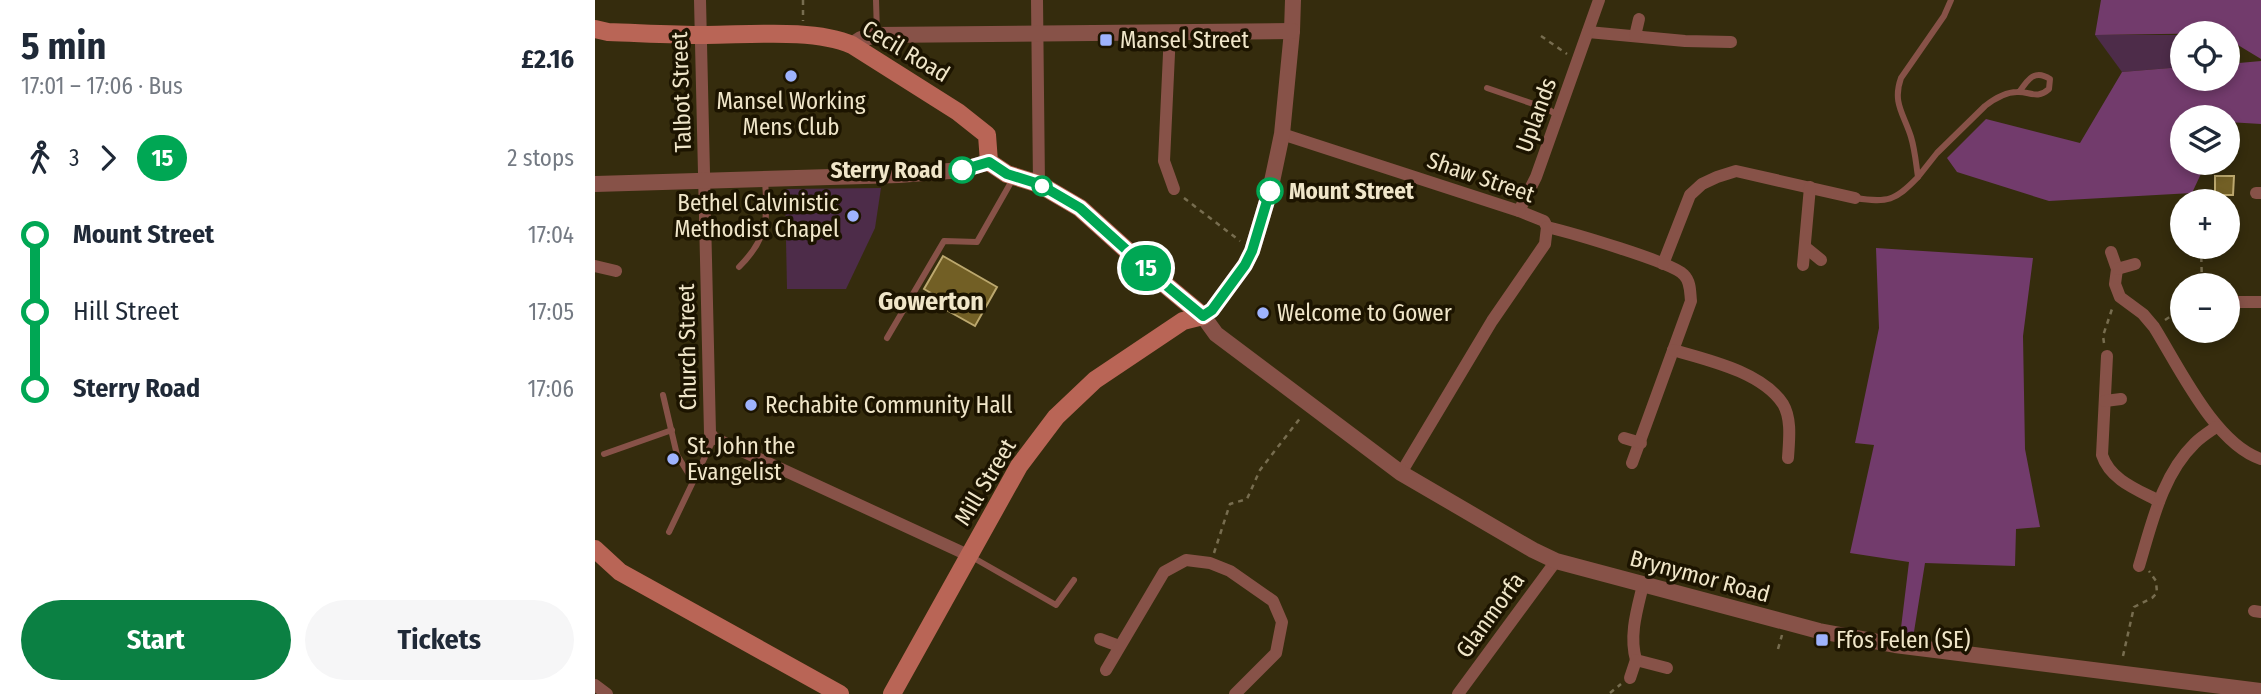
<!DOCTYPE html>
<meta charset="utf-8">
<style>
body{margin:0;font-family:"Fira Sans Condensed",sans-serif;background:#f6f6f7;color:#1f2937;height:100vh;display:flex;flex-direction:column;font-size:26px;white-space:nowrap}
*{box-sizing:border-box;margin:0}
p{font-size:23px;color:#747a83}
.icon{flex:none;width:38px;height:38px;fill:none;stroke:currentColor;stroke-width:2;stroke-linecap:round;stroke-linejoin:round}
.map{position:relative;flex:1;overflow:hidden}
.side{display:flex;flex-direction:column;background:#fff;width:595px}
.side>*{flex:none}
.badge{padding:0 14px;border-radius:23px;font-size:24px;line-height:46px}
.buttons{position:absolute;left:1575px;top:21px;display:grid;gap:14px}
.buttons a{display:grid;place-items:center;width:70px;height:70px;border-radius:50%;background:#fff;box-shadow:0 4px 10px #0003;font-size:35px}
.map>.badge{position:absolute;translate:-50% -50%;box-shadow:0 0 0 4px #fff}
.legs{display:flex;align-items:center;gap:10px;height:77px;padding:0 21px;font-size:23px}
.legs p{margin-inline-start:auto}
.summary{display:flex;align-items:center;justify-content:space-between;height:119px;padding:0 21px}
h1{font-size:38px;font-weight:700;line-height:52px}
.cta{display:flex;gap:14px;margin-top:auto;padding:14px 21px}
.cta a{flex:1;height:80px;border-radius:42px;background:#0b8043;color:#fff;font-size:28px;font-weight:700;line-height:80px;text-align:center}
.cta a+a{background:#f6f6f7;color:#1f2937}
ul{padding:0 21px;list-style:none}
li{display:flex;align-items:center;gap:24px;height:77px;font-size:26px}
li i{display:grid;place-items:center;width:10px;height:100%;margin:0 9px;background:currentColor}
li i::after{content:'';width:18px;height:18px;margin:-9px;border:5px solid;border-radius:50%;background:#fff}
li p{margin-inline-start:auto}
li:first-child i{background:linear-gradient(#0000 50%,currentColor 0)}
li:last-child i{background:linear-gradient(currentColor 50%,#0000 0)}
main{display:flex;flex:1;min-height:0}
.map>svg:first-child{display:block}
</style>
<main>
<section class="side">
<div class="summary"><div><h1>5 min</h1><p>17:01 – 17:06 · Bus</p></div><b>£2.16</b></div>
<div class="legs"><svg class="icon" aria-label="walk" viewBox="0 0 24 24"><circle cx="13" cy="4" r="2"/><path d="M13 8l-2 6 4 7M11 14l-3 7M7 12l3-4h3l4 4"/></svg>3<svg class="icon" aria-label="forward" viewBox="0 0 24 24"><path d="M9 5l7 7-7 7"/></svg><b class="badge" style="background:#00a754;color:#fff">15</b><p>2 stops</p></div>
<ul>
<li><i style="color:#00a754"></i><b>Mount Street</b><p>17:04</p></li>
<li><i style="color:#00a754"></i><span>Hill Street</span><p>17:05</p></li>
<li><i style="color:#00a754"></i><b>Sterry Road</b><p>17:06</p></li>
</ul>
<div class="cta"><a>Start</a><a>Tickets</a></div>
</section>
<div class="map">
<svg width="1666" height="694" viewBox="0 0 1666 694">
<rect width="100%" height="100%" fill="#352c0d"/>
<g fill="#4d2c49">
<path d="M1500 35H1587V67L1527 72Z"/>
<path d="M286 188 280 228 251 289H192L190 189Z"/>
</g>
<g fill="#723b6c">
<path d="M1506 0H1666V59L1633 39V33L1500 35Z"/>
<path d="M1666 61V124L1633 122V117H1587V163H1611L1597 193 1454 201 1362 172 1352 158 1391 119 1485 143 1527 72 1587 67V79H1633V64Z"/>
<path d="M1281 248 1438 258 1428 336 1430 449 1445 527 1421 529 1420 566 1330 563 1318 638 1305 636 1314 562 1255 553 1279 445 1260 443 1284 328Z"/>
</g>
<g fill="#725f25" stroke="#bca86e" stroke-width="2">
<path d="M1620 176H1639L1638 195H1620Z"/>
<path d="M348 256 402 287 380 326 346 307 350 301 329 289Z"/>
</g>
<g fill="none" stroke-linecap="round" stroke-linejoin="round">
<g stroke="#776d4f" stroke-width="2.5" stroke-dasharray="5 5" stroke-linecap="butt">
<path d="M208 0V21"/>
<path d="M946 36 972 54"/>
<path d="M589 198 645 241"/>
<path d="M1606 247 1607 285"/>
<path d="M1570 320 1587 309"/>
<path d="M1509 343 1508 336 1518 306"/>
<path d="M619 553 635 504 652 499 665 470 706 417"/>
<path d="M1183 649 1187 635"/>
<path d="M1528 656 1539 607 1557 598 1562 593 1561 581 1554 571"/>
<path d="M1015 693 1026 684"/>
</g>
<g stroke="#875248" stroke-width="6">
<path d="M281 0 282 33"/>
<path d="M892 88 953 109 963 116"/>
<path d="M1323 177 1342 153 1390 106C1399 99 1410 92 1422 92 1434 91 1442 100 1454 89L1455 79C1440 69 1433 79 1425 91"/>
<path d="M1260 198C1293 203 1300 201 1323 177 1321 164 1320 150 1316 137 1309 114 1297 103 1306 78L1349 16 1356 0"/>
<path d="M144 267C173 238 173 219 170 181"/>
<path d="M292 338 349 241 382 242 419 177"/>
<path d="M68 395 82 455 98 481"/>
<path d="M9 454 77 430"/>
<path d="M74 532 119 438"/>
<path d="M377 557 461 605 479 580"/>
</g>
<g stroke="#875248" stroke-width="12">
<path d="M105 0 115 433 119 438 375 556"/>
<path d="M442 0 444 184"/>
<path d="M575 32 569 161 579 189"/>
<path d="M993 32 1090 41 1136 42"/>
<path d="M1040 36 1044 19"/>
<path d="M687 134 924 211 949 221 952 227C973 232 1078 262 1089 275 1096 282 1095 293 1096 301L1037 463"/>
<path d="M1661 193H1666"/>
<path d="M924 211 941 177 1004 0"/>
<path d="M1210 247 1226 260"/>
<path d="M1516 252 1522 269 1520 284 1525 297 1548 314 1559 327C1584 367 1620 444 1666 459"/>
<path d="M1068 264 1095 195 1107 184 1122 177 1141 171 1260 198"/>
<path d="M1208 265 1215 187"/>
<path d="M0 266 21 271"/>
<path d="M1522 269 1540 264"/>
<path d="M1633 302H1666"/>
<path d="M1078 350C1113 360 1167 372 1188 404 1197 419 1194 441 1193 458"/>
<path d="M1512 356 1507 455C1515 480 1543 490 1564 501"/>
<path d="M1510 401 1526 399"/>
<path d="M1029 438 1046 443"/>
<path d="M806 473 897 321 950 244 952 227"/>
<path d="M1544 566C1557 523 1567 475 1600 443 1606 437 1614 432 1621 427"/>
<path d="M1048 585C1042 610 1034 635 1041 660L1072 668"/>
<path d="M1659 611 1666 612"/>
<path d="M505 639 524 646"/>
<path d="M511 670 569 572 591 560 615 563 635 571 678 601 687 622 681 653 640 694"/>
<path d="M1035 678 1041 660"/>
<path d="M0 685 12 694"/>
<path d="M863 694 961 561"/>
</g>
<g stroke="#875248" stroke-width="16">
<path d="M698 0 697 31 687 134 675 191 657 251 650 265 617 310 608 316 621 334 806 473 938 550 961 561 1224 631 1300 645 1666 691"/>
<path d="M257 45 266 39 282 35 697 31"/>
<path d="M0 184 304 175 367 170 394 162"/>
</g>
<g stroke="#b96556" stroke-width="18">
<path d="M0 29 13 32C45 33 78 35 111 35 153 35 219 28 257 45L363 112 392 135 394 162 412 174 444 184 485 208 567 282 608 316"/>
<path d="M0 549 25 572 245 694"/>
<path d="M297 694 424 466 461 417 500 380 588 321 608 316"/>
</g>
</g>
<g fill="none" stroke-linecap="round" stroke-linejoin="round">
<g stroke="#fff" stroke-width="16">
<path id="line-1" d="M367 170 394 162 412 174 444 184 485 208 567 282 608 316 617 310 650 265 657 251 675 191"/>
</g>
<use href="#line-1" stroke="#00a754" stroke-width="10"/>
</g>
<g fill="#9eb3fd" stroke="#1c1400" stroke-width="2.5">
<rect x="504" y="33" width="14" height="14" rx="3.5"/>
<circle cx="196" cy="76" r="7"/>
<circle cx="258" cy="216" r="7"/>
<circle cx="668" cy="313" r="7"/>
<circle cx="156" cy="405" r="7"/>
<circle cx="78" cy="459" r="7"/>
<rect x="1220" y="633" width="14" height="14" rx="3.5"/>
</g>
<g fill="#fff" stroke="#00a754" stroke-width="3.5">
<circle cx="367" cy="170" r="12"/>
<circle cx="447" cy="186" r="9"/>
<circle cx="675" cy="191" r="12"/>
</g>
<g text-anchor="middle" stroke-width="7" stroke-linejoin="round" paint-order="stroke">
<g font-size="23" fill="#f0e6c9" stroke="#1c1400" text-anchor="start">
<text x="525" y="48">Mansel Street</text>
<text x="196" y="109" text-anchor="middle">Mansel Working<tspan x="196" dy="26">Mens Club</tspan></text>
<text x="244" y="211" text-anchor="end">Bethel Calvinistic<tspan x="244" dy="26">Methodist Chapel</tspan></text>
<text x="682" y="321">Welcome to Gower</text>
<text x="170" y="413">Rechabite Community Hall</text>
<text x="92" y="454">St. John the<tspan x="92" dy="26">Evangelist</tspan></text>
<text x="1241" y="648">Ffos Felen (SE)</text>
</g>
<g font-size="23" fill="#f0e6c9" stroke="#1c1400">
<text transform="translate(311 51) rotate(31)" y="8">Cecil Road</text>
<text transform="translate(86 92) rotate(-92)" y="8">Talbot Street</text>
<text transform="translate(941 115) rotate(-70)" y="8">Uplands</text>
<text transform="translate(886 177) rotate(19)" y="8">Shaw Street</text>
<text transform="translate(92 347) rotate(-91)" y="8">Church Street</text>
<text transform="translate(390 482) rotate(-59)" y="8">Mill Street</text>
<text transform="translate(1105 576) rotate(15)" y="8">Brynymor Road</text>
<text transform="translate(895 615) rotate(-54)" y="8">Glanmorfa</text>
</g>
<g font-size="23" font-weight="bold" fill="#f0e6c9" stroke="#1c1400" text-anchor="end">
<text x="348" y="178">Sterry Road</text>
<text x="694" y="199" text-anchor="start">Mount Street</text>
</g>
<g font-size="26" font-weight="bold" fill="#f0e6c9" stroke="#1c1400">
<text x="336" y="310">Gowerton</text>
</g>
</g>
</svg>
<div class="buttons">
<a><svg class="icon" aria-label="locate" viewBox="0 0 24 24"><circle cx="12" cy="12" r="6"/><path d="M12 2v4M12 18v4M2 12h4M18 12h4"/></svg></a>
<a><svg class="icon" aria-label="layers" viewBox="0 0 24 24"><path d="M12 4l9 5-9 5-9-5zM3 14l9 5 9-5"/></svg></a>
<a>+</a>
<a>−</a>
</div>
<b class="badge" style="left:551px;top:268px;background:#00a754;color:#fff">15</b>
</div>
</main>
